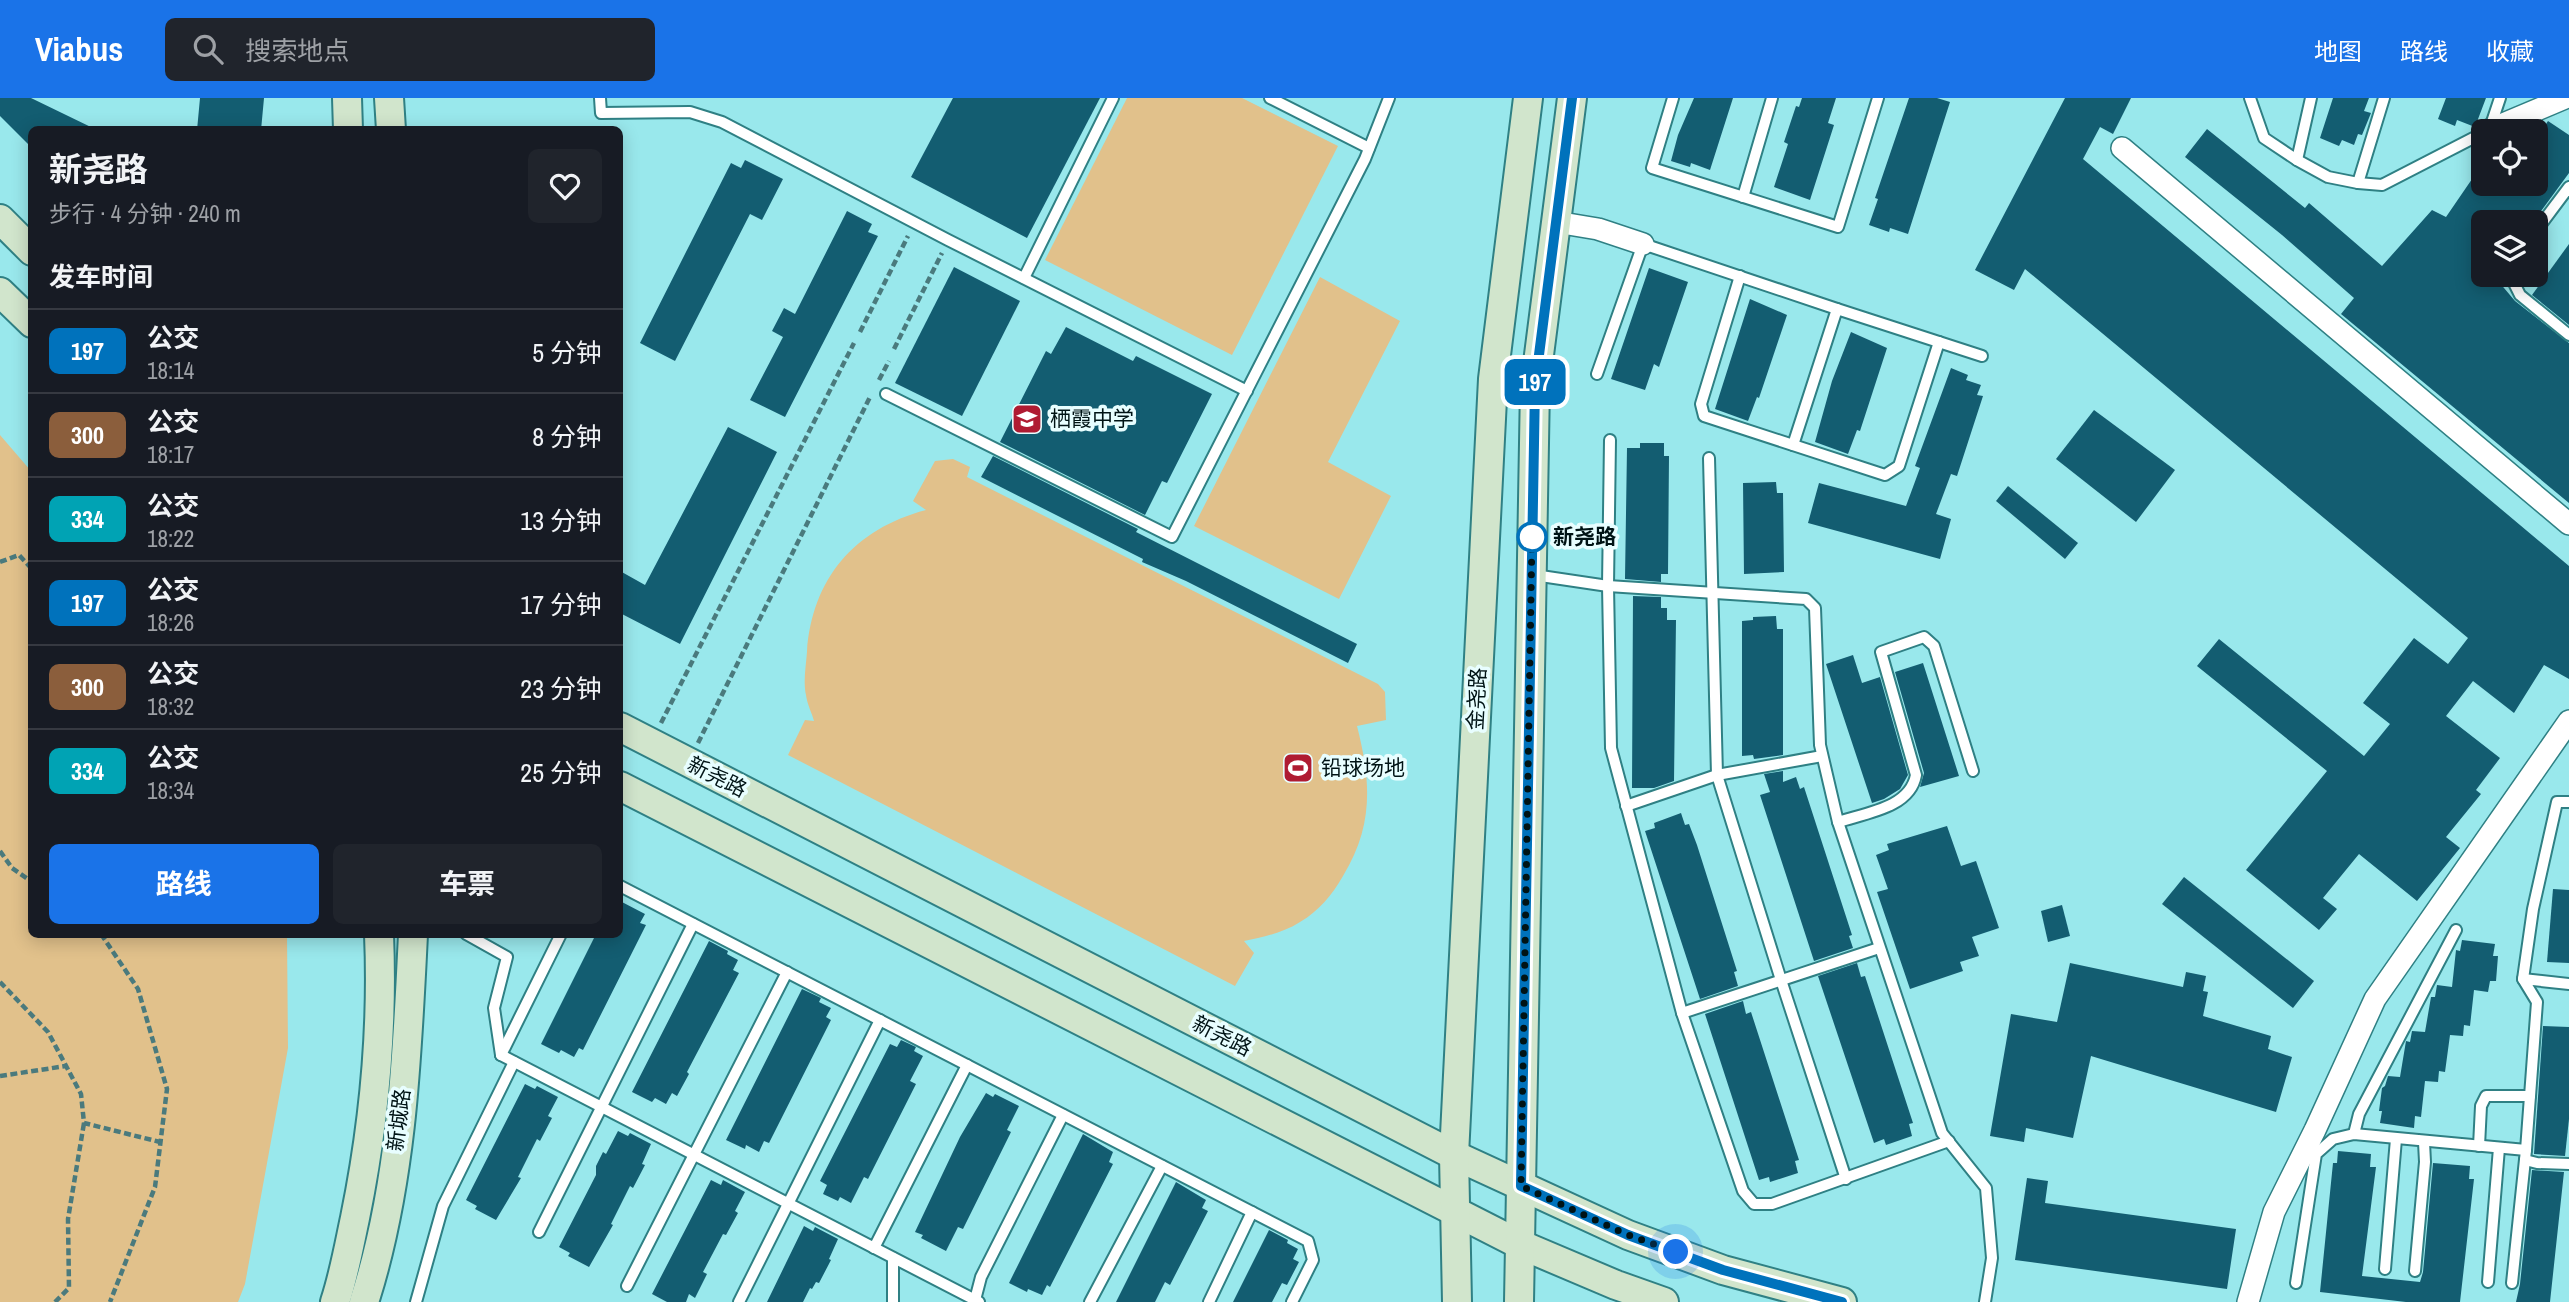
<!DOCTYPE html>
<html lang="zh">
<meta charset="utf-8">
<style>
body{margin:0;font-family:"Archivo Narrow","Noto Sans SC",sans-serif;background:#20242c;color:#f1f3f6;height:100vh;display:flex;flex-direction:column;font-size:26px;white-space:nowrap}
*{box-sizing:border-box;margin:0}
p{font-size:23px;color:#9ea1a6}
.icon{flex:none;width:38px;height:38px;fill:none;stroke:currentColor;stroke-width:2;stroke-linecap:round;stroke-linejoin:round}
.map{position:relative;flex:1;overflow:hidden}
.panel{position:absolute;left:28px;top:28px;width:595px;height:812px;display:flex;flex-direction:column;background:#171b24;border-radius:10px;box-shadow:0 4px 18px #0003}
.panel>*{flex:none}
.badge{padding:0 14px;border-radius:10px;font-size:24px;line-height:46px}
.tools{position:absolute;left:2471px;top:21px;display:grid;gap:14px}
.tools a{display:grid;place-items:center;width:77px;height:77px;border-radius:10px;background:#171b24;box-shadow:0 4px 18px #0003;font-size:35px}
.you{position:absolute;width:35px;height:35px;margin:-18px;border:5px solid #fff;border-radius:50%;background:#1a73e8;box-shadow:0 0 0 10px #1a73e833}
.map>.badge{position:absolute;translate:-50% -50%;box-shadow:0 0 0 4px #fff}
h2{padding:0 21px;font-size:26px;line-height:63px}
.round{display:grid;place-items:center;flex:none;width:74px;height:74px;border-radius:10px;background:#20242c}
.overview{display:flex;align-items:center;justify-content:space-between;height:119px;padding:0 21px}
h1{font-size:33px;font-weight:700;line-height:52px}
.button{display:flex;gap:14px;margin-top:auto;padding:14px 21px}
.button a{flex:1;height:80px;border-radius:10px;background:#1a73e8;color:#fff;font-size:28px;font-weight:700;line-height:80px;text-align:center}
.button a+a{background:#20242c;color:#f1f3f6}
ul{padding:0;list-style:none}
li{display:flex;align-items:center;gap:21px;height:84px;padding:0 21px;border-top:2px solid #363941}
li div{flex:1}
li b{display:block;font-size:26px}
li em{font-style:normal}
li .badge{min-width:77px;font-weight:700;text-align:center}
header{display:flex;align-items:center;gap:42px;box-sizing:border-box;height:98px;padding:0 35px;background:#1a73e8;color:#fff}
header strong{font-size:33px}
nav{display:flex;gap:38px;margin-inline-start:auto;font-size:24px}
.search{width:490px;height:63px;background:#20242c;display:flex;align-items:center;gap:18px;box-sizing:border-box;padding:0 24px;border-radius:10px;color:#9ea1a6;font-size:26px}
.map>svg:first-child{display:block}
</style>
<header>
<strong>Viabus</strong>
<div class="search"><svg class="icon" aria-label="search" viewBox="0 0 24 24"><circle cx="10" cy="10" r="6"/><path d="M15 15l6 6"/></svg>搜索地点</div>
<nav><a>地图</a><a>路线</a><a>收藏</a></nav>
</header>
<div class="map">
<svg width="2569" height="1204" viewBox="0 0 2569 1204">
<rect width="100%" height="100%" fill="#99e8ec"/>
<g fill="#e1c18b">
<path d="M1127 0H1242L1338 48 1232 257 1045 162Z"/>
<path d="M1320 179 1400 223 1328 364 1391 398 1339 501 1194 428Z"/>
<path d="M0 337 31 373 32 836 287 837 288 950 245 1186 238 1204H0Z"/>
<path d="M953 361 970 369 967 379 1378 586 1385 594 1386 622 1357 628C1371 683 1374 727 1343 778 1332 797 1319 813 1300 824 1283 835 1263 839 1244 843L1254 855 1235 888 788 657 805 622 814 623C812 615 807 606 806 597 803 584 806 567 807 554 812 481 854 431 926 412L913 403 935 363Z"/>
</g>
<g fill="#135d71">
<path d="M0 0H31L97 32H32V50L0 18Z"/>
<path d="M200 0H264L261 32H197Z"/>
<path d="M953 0H1100L1027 140 911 79Z"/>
<path d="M1694 0H1733L1710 72 1691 65 1690 69 1671 63 1678 37Z"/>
<path d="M1802 0H1836L1828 25 1834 27 1810 102 1774 89 1788 46 1784 44 1796 8 1799 9Z"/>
<path d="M1909 0H1937L1950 4 1908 136 1890 130 1889 134 1869 127 1878 101 1875 100Z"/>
<path d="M2065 0H2131L2113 36 2100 29 2083 61 2569 468V581L2544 567 2514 615 2473 583 2446 618 2500 660 2476 692 2481 696 2446 739 2460 750 2417 803 2359 756 2323 800 2337 811 2319 832 2246 772 2327 673 2197 568 2219 541 2364 658 2390 626 2363 605 2414 540 2448 566 2468 540 2025 171 2014 192 1975 172Z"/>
<path d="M2333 0H2369L2364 13 2371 15 2362 37 2358 36 2354 47 2342 42 2339 48 2320 40Z"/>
<path d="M2446 0H2486L2475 29 2457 22 2455 28 2438 21Z"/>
<path d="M2548 23 2569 37V75L2533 124H2483V177H2493L2515 203 2569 245V405L2341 216 2354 200 2282 137 2185 59 2207 31 2305 110 2309 105 2382 168 2432 112 2446 119 2483 65V86H2536V41Z"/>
<path d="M745 62 783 81 762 122 750 116 675 263 640 245 731 65 741 70Z"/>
<path d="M847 113 872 126 868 134 878 138 785 319 750 302 783 239 772 233 784 210 795 216Z"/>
<path d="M2569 146V227L2532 197Z"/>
<path d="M954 169 1020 203 962 318 895 285Z"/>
<path d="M1649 170 1688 184 1659 269 1654 266 1645 292 1611 281Z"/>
<path d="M1750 201 1787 217 1759 300 1757 299 1748 323 1715 311Z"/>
<path d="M1066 229 1133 263 1136 258 1212 296 1167 385 1162 383 1145 417 1000 344 1046 253 1051 256Z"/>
<path d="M1851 234 1887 250 1860 333 1857 332 1848 356 1815 344 1832 283Z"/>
<path d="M1951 270 1968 277 1966 282 1981 287 1977 297 1983 298 1957 378 1951 376 1936 416 1951 421 1940 461 1808 425 1819 385 1906 408 1920 370 1915 368Z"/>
<path d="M2094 312 2175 372 2136 424 2056 361Z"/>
<path d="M728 329 777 354 680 546 620 515V473L645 487Z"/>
<path d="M1640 345H1664V358H1669L1668 476H1661V484L1625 481 1627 350H1640Z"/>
<path d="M993 358 1138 431 1136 434 1357 546 1348 565 1186 483 1142 464 1143 461 981 379Z"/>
<path d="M1776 384 1777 395H1783L1784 474 1744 476 1743 385Z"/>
<path d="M2008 388 2078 445 2065 461 1996 403Z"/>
<path d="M1633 498 1661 499V510H1667V522H1676L1674 683 1654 690H1632Z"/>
<path d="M1776 518 1777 531H1783V657L1754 661 1753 657 1742 658V523L1753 522V519Z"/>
<path d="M1853 557 1862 585 1880 579 1908 677 1900 691 1884 701 1872 705 1826 566Z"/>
<path d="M1923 565 1959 678 1920 689 1924 675 1895 574Z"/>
<path d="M1783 673V684L1796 679 1800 691 1804 689 1852 837 1849 838 1853 850 1814 863 1760 697 1770 694 1764 676Z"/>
<path d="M1681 715 1685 727 1689 726 1697 747 1737 873 1734 874 1738 888 1700 901 1645 733 1655 730 1654 725Z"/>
<path d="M1947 728 1961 768 1976 763 1999 830 1972 839 1979 858 1960 864 1963 873 1910 891 1877 794 1888 791 1876 757 1889 752 1887 746Z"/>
<path d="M2184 779 2314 883 2293 910 2162 806Z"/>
<path d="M2553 791 2569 792V865L2547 864Z"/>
<path d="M620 803 645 816 640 825 646 827 583 952 579 950 574 959 561 952 559 955 541 946 596 836H620Z"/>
<path d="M2062 807 2070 838 2048 844 2041 813Z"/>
<path d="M2462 842 2495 846 2493 858H2498L2496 883H2490L2488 894 2474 892 2470 928 2464 927 2463 938 2450 937 2445 974 2439 973 2438 984 2425 983 2421 1019 2415 1018 2414 1030 2380 1025 2382 1013H2379L2382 990 2385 988 2388 978 2400 979 2406 943 2410 944 2412 933 2425 934 2431 899H2435L2437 887 2452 889 2456 852 2460 853Z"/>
<path d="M709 843 728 853 727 856 738 862 733 872 739 875 687 974 689 976 677 998 672 995 666 1006 655 1000 652 1004 632 994Z"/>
<path d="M1857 865 1861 879 1865 878 1913 1025 1909 1026 1912 1038 1886 1047 1884 1041 1874 1045 1818 878Z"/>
<path d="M2070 865 2183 889 2186 874 2206 878 2203 893 2208 894 2203 918 2271 938 2268 951 2292 959 2276 1014 2091 958 2073 1040 2026 1030 2024 1044 1990 1038 2011 916 2057 924Z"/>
<path d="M802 891 821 900 819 904 831 910 826 919 831 922 769 1045 764 1043 759 1054 746 1047 745 1051 726 1042Z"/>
<path d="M1743 903 1746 916 1751 914 1799 1062 1795 1063 1798 1075 1770 1084 1769 1079 1759 1082 1705 916Z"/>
<path d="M2543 928 2569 929V1021L2565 1058 2534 1056Z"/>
<path d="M901 942 916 949 914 953 923 958 910 983 916 986 868 1081 864 1079 851 1105 840 1099 838 1103 823 1096 827 1087 820 1083 890 946 897 949Z"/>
<path d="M525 986 535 991 537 988 558 999 548 1018 552 1020 540 1043 537 1041 518 1079 521 1080 496 1122 475 1111 477 1108 466 1102Z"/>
<path d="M986 995 993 999 995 996 1019 1008 1007 1032 1011 1034 963 1131 958 1129 946 1153 921 1140 923 1137 915 1134 960 1039Z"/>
<path d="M618 1033 628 1038 630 1035 651 1046 642 1066 645 1067 633 1090 630 1088 611 1126 613 1127 589 1169 568 1158 570 1155 559 1149 596 1077V1068L603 1054 606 1056Z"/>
<path d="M1083 1036 1113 1054 1109 1064 1113 1066 1050 1189 1047 1187 1042 1197 1028 1191 1027 1194 1009 1185Z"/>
<path d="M2338 1053 2371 1056 2370 1069H2376L2362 1178 2420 1184 2423 1174 2433 1065 2470 1068 2469 1081H2474L2460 1204H2406L2320 1194 2333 1065H2337Z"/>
<path d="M2532 1072 2564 1074 2550 1204H2516L2520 1186Z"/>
<path d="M2027 1080 2048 1083 2045 1105 2236 1131 2227 1191 2015 1162Z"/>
<path d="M711 1082 721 1087 723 1082 745 1094 735 1113 738 1115 726 1137 723 1136 703 1174 707 1176 695 1200 689 1196 686 1204H667L652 1196Z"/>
<path d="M1176 1084 1206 1102 1202 1110 1208 1113 1170 1187 1165 1184 1155 1204H1116Z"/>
<path d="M804 1128 813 1133 815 1129 838 1141 829 1161 831 1162 819 1185 816 1184 812 1191 810 1190 803 1204H767Z"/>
<path d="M1269 1132 1288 1142 1287 1145 1298 1151 1293 1161 1299 1164 1287 1187 1282 1185 1272 1204H1233Z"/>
</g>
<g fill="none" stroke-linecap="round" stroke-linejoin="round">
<g stroke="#2f8084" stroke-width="14">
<g id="service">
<path d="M600 0 601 15 690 14 722 24 948 142 1247 293"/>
<path d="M1270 0 1369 50"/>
<path d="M1673 0 1652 70 1838 129 1878 0"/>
<path d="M2250 0 2264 40 2297 62 2328 79 2358 85 2382 87 2483 35"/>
<path d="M2490 30 2500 0"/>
<path d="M2297 62 2311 0"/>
<path d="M2358 85 2384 0"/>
<path d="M1743 99 1772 0"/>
<path d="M2536 133 2569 89"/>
<path d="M2510 177 2520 197 2569 237"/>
<path d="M1740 178 1701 306 1704 318 1885 377 1899 368 1939 244"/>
<path d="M1024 180 1113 0"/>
<path d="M1597 276 1643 146 1837 211"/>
<path d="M886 296 1172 439 1365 61 1389 0"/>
<path d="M1610 342 1608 488 1611 650 1682 915 1743 1093 1754 1106H1772L1949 1043"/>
<path d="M1793 347 1837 211 1982 258"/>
<path d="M1709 360 1717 677 1781 882 1846 1081"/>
<path d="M1534 477 1608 488 1806 501 1815 510 1820 647 1838 724 1942 1035 1986 1090 1992 1160 1985 1204"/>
<path d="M1626 708 1717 677 1822 658"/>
<path d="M1838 724C1866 715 1910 710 1916 677L1881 554 1924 539 1934 548 1973 673"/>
<path d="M620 788 1308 1143 1313 1162 1292 1204"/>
<path d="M466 836 507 859 494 910 501 957"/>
<path d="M2523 881 2569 886"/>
<path d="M1682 915 1879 850"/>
<path d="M501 957 979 1204"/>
<path d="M501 957 561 836"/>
<path d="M2354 1036 2359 1016 2456 832"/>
<path d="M2479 1048 2481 1008 2486 998H2530"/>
<path d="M2525 1062 2537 1065 2569 1066"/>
<path d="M539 1134 693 826"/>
<path d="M874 1150 967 967"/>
<path d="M2385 1171 2396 1041"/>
<path d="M2415 1173 2425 1064 2424 1044"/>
<path d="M2488 1184 2499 1050"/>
<path d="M2296 1185 2316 1056 2333 1041 2354 1036 2526 1052"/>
<path d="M2512 1185 2526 1052 2537 904 2523 881 2533 811 2557 704H2569"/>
<path d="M627 1188 787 874"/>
<path d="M975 1202 981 1179 1063 1017"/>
<path d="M416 1204 443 1108 514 964"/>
<path d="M739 1204 880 922"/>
<path d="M893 1204V1160"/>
<path d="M1090 1204 1162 1068"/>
<path d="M1209 1204 1252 1114"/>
</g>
</g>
<g stroke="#2f8084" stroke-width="24">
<g id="minor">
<path d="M2489 32 2565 0"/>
<path d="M2122 50 2569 426"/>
<path d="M1556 124 1598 131 1643 146"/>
<path d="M2248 1204 2274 1114 2315 1032 2375 901 2569 623"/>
</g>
</g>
<g stroke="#2f8084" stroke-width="32">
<g id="secondary">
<path d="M347 0 348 32"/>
<path d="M389 0 391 32"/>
<path d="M0 121 32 153"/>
<path d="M0 194 32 225"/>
<path d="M620 629 1454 1057 1628 1137 1723 1172 1842 1204"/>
<path d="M620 688 1519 1146 1616 1187 1664 1204"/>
<path d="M335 1204C344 1177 349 1148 355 1120 374 1027 383 932 379 836"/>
<path d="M364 1204C402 1086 407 959 413 836"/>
<path d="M1457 1204 1454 1057 1493 281 1528 0"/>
<path d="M1519 1204 1535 288 1572 0"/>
</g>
</g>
<g stroke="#4a7a7d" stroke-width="4.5" stroke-dasharray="7 3.5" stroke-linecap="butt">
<path d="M860 234 908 138"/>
<path d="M894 251 942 155"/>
<path d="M879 282 889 263"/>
<path d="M0 464 19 457 32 471"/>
<path d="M661 625 854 245"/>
<path d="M698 645 870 299"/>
<path d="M0 753 12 770 32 784"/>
<path d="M101 836 138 891 167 991 155 1089 110 1204"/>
<path d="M0 884 48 934 81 996 84 1025 160 1044"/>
<path d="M0 978 66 968"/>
<path d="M55 1204 69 1190 68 1121 84 1025"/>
</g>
<use href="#service" stroke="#fff" stroke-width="10"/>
<use href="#minor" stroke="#fff" stroke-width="21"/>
<use href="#secondary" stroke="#d1e5cc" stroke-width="28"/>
</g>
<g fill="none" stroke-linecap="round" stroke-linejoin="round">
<g stroke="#fff" stroke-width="16">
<path id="line" d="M1572 0 1535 288 1521 1088 1628 1137 1723 1172 1842 1204"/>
</g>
<use href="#line" stroke="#0072bc" stroke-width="10"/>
<path stroke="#001315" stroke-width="7" stroke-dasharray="0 12.6" d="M1532 439 1521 1088 1628 1137 1676 1154"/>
</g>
<defs>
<g id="school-square" transform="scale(1.575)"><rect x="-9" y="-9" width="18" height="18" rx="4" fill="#af1b32" stroke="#e8feff"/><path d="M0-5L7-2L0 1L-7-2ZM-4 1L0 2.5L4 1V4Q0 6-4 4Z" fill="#fff"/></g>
<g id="stadium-square" transform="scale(1.575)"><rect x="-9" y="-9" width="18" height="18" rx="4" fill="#af1b32" stroke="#e8feff"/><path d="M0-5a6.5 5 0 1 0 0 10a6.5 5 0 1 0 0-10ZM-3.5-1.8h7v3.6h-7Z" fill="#fff"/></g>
</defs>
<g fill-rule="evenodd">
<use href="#school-square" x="1027" y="321"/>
<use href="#stadium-square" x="1298" y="670"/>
</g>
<circle fill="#fff" stroke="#0072bc" stroke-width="3.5" cx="1532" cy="439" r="14"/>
<g text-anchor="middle" stroke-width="7" stroke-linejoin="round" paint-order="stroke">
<g font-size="21" fill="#001315" stroke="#e8feff" text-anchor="start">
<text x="1050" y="328">栖霞中学</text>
<text x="1321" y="677">铅球场地</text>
</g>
<g font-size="21" font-weight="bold" fill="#001315" stroke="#e8feff" text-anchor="start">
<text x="1553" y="446">新尧路</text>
</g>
<g font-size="21" fill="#001315" stroke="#e8feff">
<text transform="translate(1477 601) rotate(-87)" y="7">金尧路</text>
<text transform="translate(717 679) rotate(27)" y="7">新尧路</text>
<text transform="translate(1222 938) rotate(27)" y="7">新尧路</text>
<text transform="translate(399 1022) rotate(-83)" y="7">新城路</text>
</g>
</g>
</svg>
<div class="tools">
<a><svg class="icon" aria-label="locate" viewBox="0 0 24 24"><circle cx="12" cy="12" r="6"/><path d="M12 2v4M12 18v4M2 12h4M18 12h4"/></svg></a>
<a><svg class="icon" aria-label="layers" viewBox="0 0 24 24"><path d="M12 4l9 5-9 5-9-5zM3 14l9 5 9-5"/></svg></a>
</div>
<div class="you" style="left:1676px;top:1154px"></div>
<b class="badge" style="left:1535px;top:284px;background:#0072bc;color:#fff">197</b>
<section class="panel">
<div class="overview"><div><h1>新尧路</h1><p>步行 · 4 分钟 · 240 m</p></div><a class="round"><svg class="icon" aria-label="heart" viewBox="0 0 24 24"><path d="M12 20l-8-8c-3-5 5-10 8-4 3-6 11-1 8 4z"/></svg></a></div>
<h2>发车时间</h2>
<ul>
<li><span class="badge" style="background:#0072bc;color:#fff">197</span><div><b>公交</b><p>18:14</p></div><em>5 分钟</em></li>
<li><span class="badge" style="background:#8b5e3c;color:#fff">300</span><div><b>公交</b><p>18:17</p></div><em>8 分钟</em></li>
<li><span class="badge" style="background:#00a3b4;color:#fff">334</span><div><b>公交</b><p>18:22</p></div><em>13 分钟</em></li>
<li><span class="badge" style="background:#0072bc;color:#fff">197</span><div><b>公交</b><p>18:26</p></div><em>17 分钟</em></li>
<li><span class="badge" style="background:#8b5e3c;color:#fff">300</span><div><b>公交</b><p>18:32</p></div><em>23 分钟</em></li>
<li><span class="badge" style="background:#00a3b4;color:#fff">334</span><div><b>公交</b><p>18:34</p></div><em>25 分钟</em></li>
</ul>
<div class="button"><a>路线</a><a>车票</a></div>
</section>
</div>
